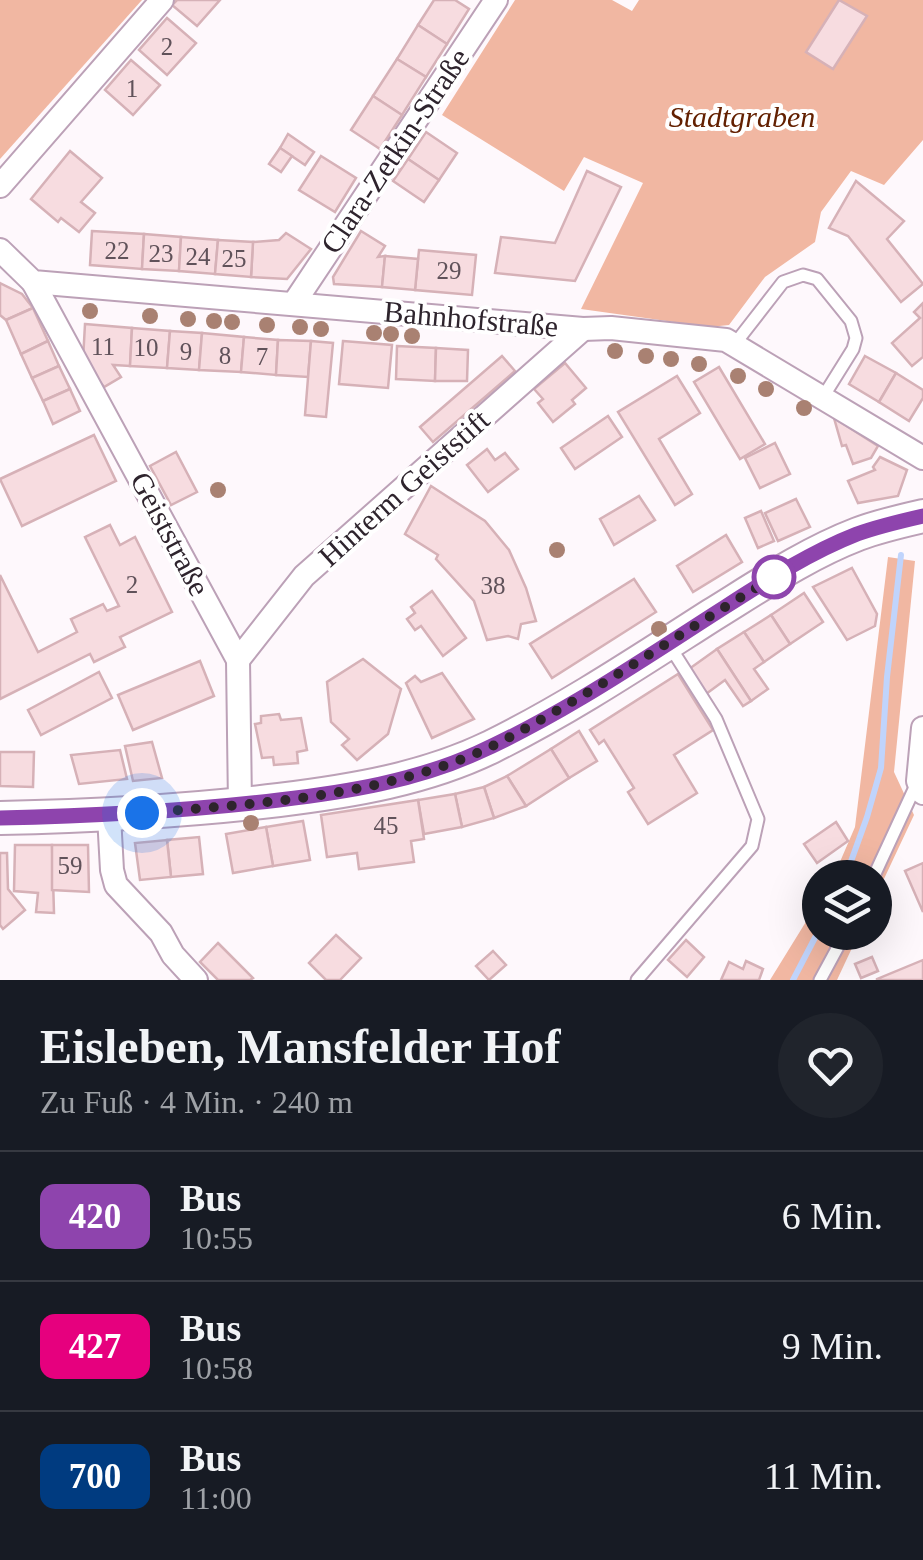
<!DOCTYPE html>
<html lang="de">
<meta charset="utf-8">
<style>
body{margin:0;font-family:Georgia,serif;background:#20242c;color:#f1f3f6;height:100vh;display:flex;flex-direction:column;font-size:38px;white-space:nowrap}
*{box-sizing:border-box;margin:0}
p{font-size:32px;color:#9ea1a6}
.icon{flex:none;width:55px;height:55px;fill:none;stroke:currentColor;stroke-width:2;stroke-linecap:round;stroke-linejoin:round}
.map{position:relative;height:980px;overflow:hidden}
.side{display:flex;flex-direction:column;background:#171b24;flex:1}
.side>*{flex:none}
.badge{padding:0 20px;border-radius:15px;font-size:35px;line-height:65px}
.fabs{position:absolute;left:802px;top:860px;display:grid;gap:20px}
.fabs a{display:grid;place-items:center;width:90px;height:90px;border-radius:50%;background:#171b24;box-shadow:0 10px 40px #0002;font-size:50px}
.you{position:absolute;width:50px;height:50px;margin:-25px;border:8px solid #fff;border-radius:50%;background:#1a73e8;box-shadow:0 0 0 15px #1a73e833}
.map>.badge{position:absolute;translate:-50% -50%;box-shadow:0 0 0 5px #fff}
.round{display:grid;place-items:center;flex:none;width:105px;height:105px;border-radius:52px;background:#20242c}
.headline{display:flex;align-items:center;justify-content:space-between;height:170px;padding:0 40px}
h1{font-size:48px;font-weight:600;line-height:75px}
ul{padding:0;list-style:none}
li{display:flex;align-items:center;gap:30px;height:130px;padding:0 40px;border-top:2px solid #363941}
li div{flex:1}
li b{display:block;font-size:38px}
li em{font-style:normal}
li .badge{min-width:110px;font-weight:700;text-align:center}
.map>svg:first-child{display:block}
</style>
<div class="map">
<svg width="923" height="980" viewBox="0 0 923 980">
<rect width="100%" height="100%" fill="#fef8fc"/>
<g fill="#f1b7a2">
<path d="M0 0H142L0 159Z"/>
<path d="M515 0H612L632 11 639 0H923V140L884 185 851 171 821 212 815 242 765 277 729 325 710 327 581 309 643 183 584 157 564 191 442 115Z"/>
<path d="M888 557 915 561 894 772 914 815 875 898V878H833L855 827Z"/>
<path d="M820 899V932L859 933 837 980H770Z"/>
</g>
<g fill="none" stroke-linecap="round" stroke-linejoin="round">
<g stroke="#c0d4fc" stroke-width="6">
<path d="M845 878 867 817 881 768 887 677 901 555"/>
<path d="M793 980 820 928"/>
</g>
</g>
<g fill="#f7dce0" stroke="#d6b1b7" stroke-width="2.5">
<path d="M177 0H220L197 26 172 5Z"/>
<path d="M434 0H455L469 9 447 44 418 25Z"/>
<path d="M839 0 867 16 833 69 806 52Z"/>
<path d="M167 18 196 43 167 75 139 50Z"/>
<path d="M418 25 447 44 426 77 397 59Z"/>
<path d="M397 59 426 77 402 115 373 96Z"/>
<path d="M131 60 160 85 133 115 105 90Z"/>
<path d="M373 96 402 115 380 149 351 130Z"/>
<path d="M426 132 457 153 439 180 408 159Z"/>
<path d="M288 134 314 152 305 165 280 148Z"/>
<path d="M280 148 292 156 281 172 269 164Z"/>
<path d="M70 151 102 178 81 202 95 213 79 232 61 218 58 222 31 199Z"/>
<path d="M321 156 356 178 335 212 299 190Z"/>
<path d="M408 159 439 180 424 202 393 181Z"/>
<path d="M587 171 621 187 575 281 495 273 501 237 555 243Z"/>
<path d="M856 181 904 221 887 239 923 284 901 302 848 236 829 228Z"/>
<path d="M92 231 144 234 142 269 90 265Z"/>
<path d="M361 231 385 246 378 257 385 256 382 287 334 284 333 277Z"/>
<path d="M286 233 311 249 287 279 251 277 253 242 279 240Z"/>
<path d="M144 234 181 237 179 271 142 269Z"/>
<path d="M181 237 218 240 215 274 179 271Z"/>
<path d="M218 240 253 242 251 277 215 274Z"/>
<path d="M419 250 476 255 472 295 415 290Z"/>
<path d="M385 256 418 259 415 290 382 287Z"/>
<path d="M0 283 22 294 33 308 6 320 0 315Z"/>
<path d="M923 303V357L912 366 892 343 920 318 914 312Z"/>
<path d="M33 308 48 341 21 354 6 320Z"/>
<path d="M85 324 132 328 130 366 113 365 121 377 104 387 83 360Z"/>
<path d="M132 328 170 331 167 368 130 366Z"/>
<path d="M170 331 202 333 199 370 167 368Z"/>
<path d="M202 333 244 337 241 372 199 370Z"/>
<path d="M244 337 278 340 276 375 241 372Z"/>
<path d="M278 340 311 341 308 377 276 375Z"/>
<path d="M48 341 59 366 32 378 21 354Z"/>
<path d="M311 341 333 343 326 417 305 415Z"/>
<path d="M343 341 392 345 388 388 339 384Z"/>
<path d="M397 346 436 348 435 381 396 379Z"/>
<path d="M436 348 468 350 467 381H435Z"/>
<path d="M502 356 515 371 433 442 420 427Z"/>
<path d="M865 356 896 373 879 402 849 384Z"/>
<path d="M565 363 586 388 572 400 575 404 553 422 538 403 543 399 534 389Z"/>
<path d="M59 366 70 389 43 401 32 378Z"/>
<path d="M719 367 765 444 740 459 694 382Z"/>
<path d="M896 373 923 390V398L909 421 879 402Z"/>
<path d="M677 376 700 413 659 439 692 494 675 505 618 412Z"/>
<path d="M70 389 80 411 53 424 43 401Z"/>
<path d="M608 416 622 437 575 469 561 448Z"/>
<path d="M834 418 878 446 871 458 853 464 846 445 842 446Z"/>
<path d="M94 435 116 481 22 526 0 479Z"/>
<path d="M775 443 790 474 760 488 745 458Z"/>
<path d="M487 449 495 460 505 453 518 469 488 492 467 465Z"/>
<path d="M176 452 197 492 171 505 150 466Z"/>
<path d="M880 457 907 470 898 496 858 503 848 481 875 470 873 467Z"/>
<path d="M431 486 485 521 509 550 526 588 536 621 521 624 518 639 508 636 487 640 474 601 436 559 438 555 405 534Z"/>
<path d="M639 496 655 520 614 545 600 519Z"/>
<path d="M796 499 810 527 778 541 765 513Z"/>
<path d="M761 511 774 541 758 548 745 518Z"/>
<path d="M110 525 120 545 135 537 172 612 120 637 125 647 94 662 90 654 0 699V575L38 652 77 632 71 619 103 604 107 611 119 606 85 537Z"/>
<path d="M726 535 742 562 693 592 677 566Z"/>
<path d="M852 568 877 614 875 626 847 640 813 587Z"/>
<path d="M634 579 656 612 552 678 530 644Z"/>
<path d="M432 591 466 638 443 656 421 626 415 630 407 619 415 613 411 607Z"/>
<path d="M804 593 823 622 790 644 771 615Z"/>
<path d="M771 615 790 644 764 662 744 632Z"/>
<path d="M744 632 764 662 754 669 768 689 751 701 717 649Z"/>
<path d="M717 649 751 701 743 706 725 680 706 694 689 669Z"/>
<path d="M363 659 401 689 388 734 357 760 342 745 349 739 331 722 327 682Z"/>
<path d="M200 661 214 696 133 730 118 695Z"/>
<path d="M99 672 112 698 41 735 28 710Z"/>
<path d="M442 673 474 719 432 738 406 683 415 676 421 682Z"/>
<path d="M678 674 713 730 674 755 697 793 648 824 628 792 634 788 604 740 599 744 590 730Z"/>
<path d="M279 714 281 720 301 718 307 750 297 752 298 763 274 765 273 757 262 758 255 724 261 723V716Z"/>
<path d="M579 731 597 761 569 778 551 749Z"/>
<path d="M152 742 162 778 133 781 125 746Z"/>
<path d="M551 749 569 778 526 806 507 776Z"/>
<path d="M120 750 127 779 79 784 71 755Z"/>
<path d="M0 752H34L33 787 0 786Z"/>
<path d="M507 776 526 806 494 818 484 787Z"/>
<path d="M484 787 494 818 462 827 455 794Z"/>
<path d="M455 794 462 827 424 834 418 800Z"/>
<path d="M418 800 424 839 411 841 414 862 359 869 357 853 327 857 321 815Z"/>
<path d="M303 821 310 860 273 866 266 827Z"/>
<path d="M836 822 848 841 817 863 804 844Z"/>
<path d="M266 827 273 866 233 873 226 834Z"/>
<path d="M199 837 203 874 171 877 167 840Z"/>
<path d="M167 840 171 877 140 880 135 843Z"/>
<path d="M15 845H52L54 913 36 912 38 893 14 891Z"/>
<path d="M52 845H88L89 892 52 890Z"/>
<path d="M0 853H7L8 889 25 910 3 929 0 925Z"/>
<path d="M923 863V912L905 871Z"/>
<path d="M336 935 361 958 340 980H326L309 963Z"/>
<path d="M686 940 704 957 687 977 668 960Z"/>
<path d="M218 943 253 978 250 980H218L200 962Z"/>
<path d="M493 951 506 965 489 980 476 966Z"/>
<path d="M872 957 878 971 861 978 855 964Z"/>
<path d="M923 960V980H877V979Z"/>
<path d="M746 961 763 969 759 980H721L729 962 743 969Z"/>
</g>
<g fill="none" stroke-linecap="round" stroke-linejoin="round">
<g stroke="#bca1b7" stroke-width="15">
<g id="lane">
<path d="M734 345 783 282 803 275 817 279 851 321 856 338 853 349 823 397"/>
<path d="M873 878 916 785"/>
<path d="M637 980 752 846 758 819 716 719 669 645"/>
<path d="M820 980 846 932"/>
</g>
</g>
<g stroke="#bca1b7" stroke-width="26">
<g id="street">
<path d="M0 186 162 0"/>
<path d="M0 250 33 282 583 329 611 328 726 340 923 458"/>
<path d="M33 282 238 660 240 805"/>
<path d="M294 303 496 0"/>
<path d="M238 660 304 576 583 329"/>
<path d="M923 728 918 781 923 793"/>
<path d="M109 816 112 870 116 885 161 933 173 955 196 980"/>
</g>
</g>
<g stroke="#bca1b7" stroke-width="36">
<path id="secondary" d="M0 818C94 816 186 811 279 800 352 791 425 779 491 747 568 709 640 661 712 615 759 586 806 554 858 534 879 526 901 521 923 516"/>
</g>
<use href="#lane" stroke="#fff" stroke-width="11"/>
<use href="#street" stroke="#fff" stroke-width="22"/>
<use href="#secondary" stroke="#fff" stroke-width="32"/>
</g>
<g fill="#a98172">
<circle cx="90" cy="311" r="8"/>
<circle cx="150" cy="316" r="8"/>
<circle cx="188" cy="319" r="8"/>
<circle cx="214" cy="321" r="8"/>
<circle cx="232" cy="322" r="8"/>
<circle cx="267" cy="325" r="8"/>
<circle cx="300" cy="327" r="8"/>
<circle cx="321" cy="329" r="8"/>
<circle cx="374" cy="333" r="8"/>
<circle cx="391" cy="334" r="8"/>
<circle cx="412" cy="336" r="8"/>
<circle cx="615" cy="351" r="8"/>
<circle cx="646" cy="356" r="8"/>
<circle cx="671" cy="359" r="8"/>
<circle cx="699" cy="364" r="8"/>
<circle cx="738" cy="376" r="8"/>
<circle cx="766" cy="389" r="8"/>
<circle cx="804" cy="408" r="8"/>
<circle cx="218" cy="490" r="8"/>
<circle cx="557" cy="550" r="8"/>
<circle cx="659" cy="629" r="8"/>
<circle cx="251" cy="823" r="8"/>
</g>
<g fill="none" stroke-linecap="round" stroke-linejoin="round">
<g stroke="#fff" stroke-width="22">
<path id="line" d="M0 818C94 816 186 811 279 800 347 792 415 781 477 753 564 714 645 658 725 607 767 580 811 552 857 534 879 526 901 521 923 516"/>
</g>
<use href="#line" stroke="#8e44ad" stroke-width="15"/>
<path stroke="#2e242d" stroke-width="10" stroke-dasharray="0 18" d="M142 813C253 804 366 798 470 756 498 745 524 729 551 714 628 670 701 620 778 575L774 577"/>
</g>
<circle fill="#fff" stroke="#8e44ad" stroke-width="5" cx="774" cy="577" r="20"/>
<g text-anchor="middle" stroke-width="8" stroke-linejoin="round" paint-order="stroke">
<g font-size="25" fill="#60525a">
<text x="167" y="55">2</text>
<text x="132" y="97">1</text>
<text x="117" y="259">22</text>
<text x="161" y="262">23</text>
<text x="198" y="265">24</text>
<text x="234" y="267">25</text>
<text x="449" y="279">29</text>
<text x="103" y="355">11</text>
<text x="146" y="356">10</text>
<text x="186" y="360">9</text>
<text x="225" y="364">8</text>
<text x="262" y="365">7</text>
<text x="132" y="593">2</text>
<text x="493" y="594">38</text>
<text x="386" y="834">45</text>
<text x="70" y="874">59</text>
</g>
<g font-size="30" font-style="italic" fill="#632001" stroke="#fff">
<text x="742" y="127">Stadtgraben</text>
</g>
<g font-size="30" fill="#2e242d" stroke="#fff">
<text transform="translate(395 151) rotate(-56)" y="10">Clara-Zetkin-Straße</text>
<text transform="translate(471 319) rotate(5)" y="10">Bahnhofstraße</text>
<text transform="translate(404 488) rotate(-42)" y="10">Hinterm Geiststift</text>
<text transform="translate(170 534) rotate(62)" y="10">Geiststraße</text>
</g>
</g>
</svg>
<div class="fabs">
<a><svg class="icon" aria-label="layers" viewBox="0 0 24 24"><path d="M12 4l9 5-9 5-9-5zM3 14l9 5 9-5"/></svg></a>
</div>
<div class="you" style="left:142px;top:813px"></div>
</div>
<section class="side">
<div class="headline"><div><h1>Eisleben, Mansfelder Hof</h1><p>Zu Fuß · 4 Min. · 240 m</p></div><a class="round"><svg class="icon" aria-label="heart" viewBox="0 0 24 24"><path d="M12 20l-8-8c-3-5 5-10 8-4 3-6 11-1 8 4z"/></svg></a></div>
<ul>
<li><span class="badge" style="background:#8e44ad;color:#fff">420</span><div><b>Bus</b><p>10:55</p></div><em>6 Min.</em></li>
<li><span class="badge" style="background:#e6007e;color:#fff">427</span><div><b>Bus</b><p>10:58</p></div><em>9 Min.</em></li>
<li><span class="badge" style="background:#003b80;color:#fff">700</span><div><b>Bus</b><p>11:00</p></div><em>11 Min.</em></li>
</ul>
</section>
